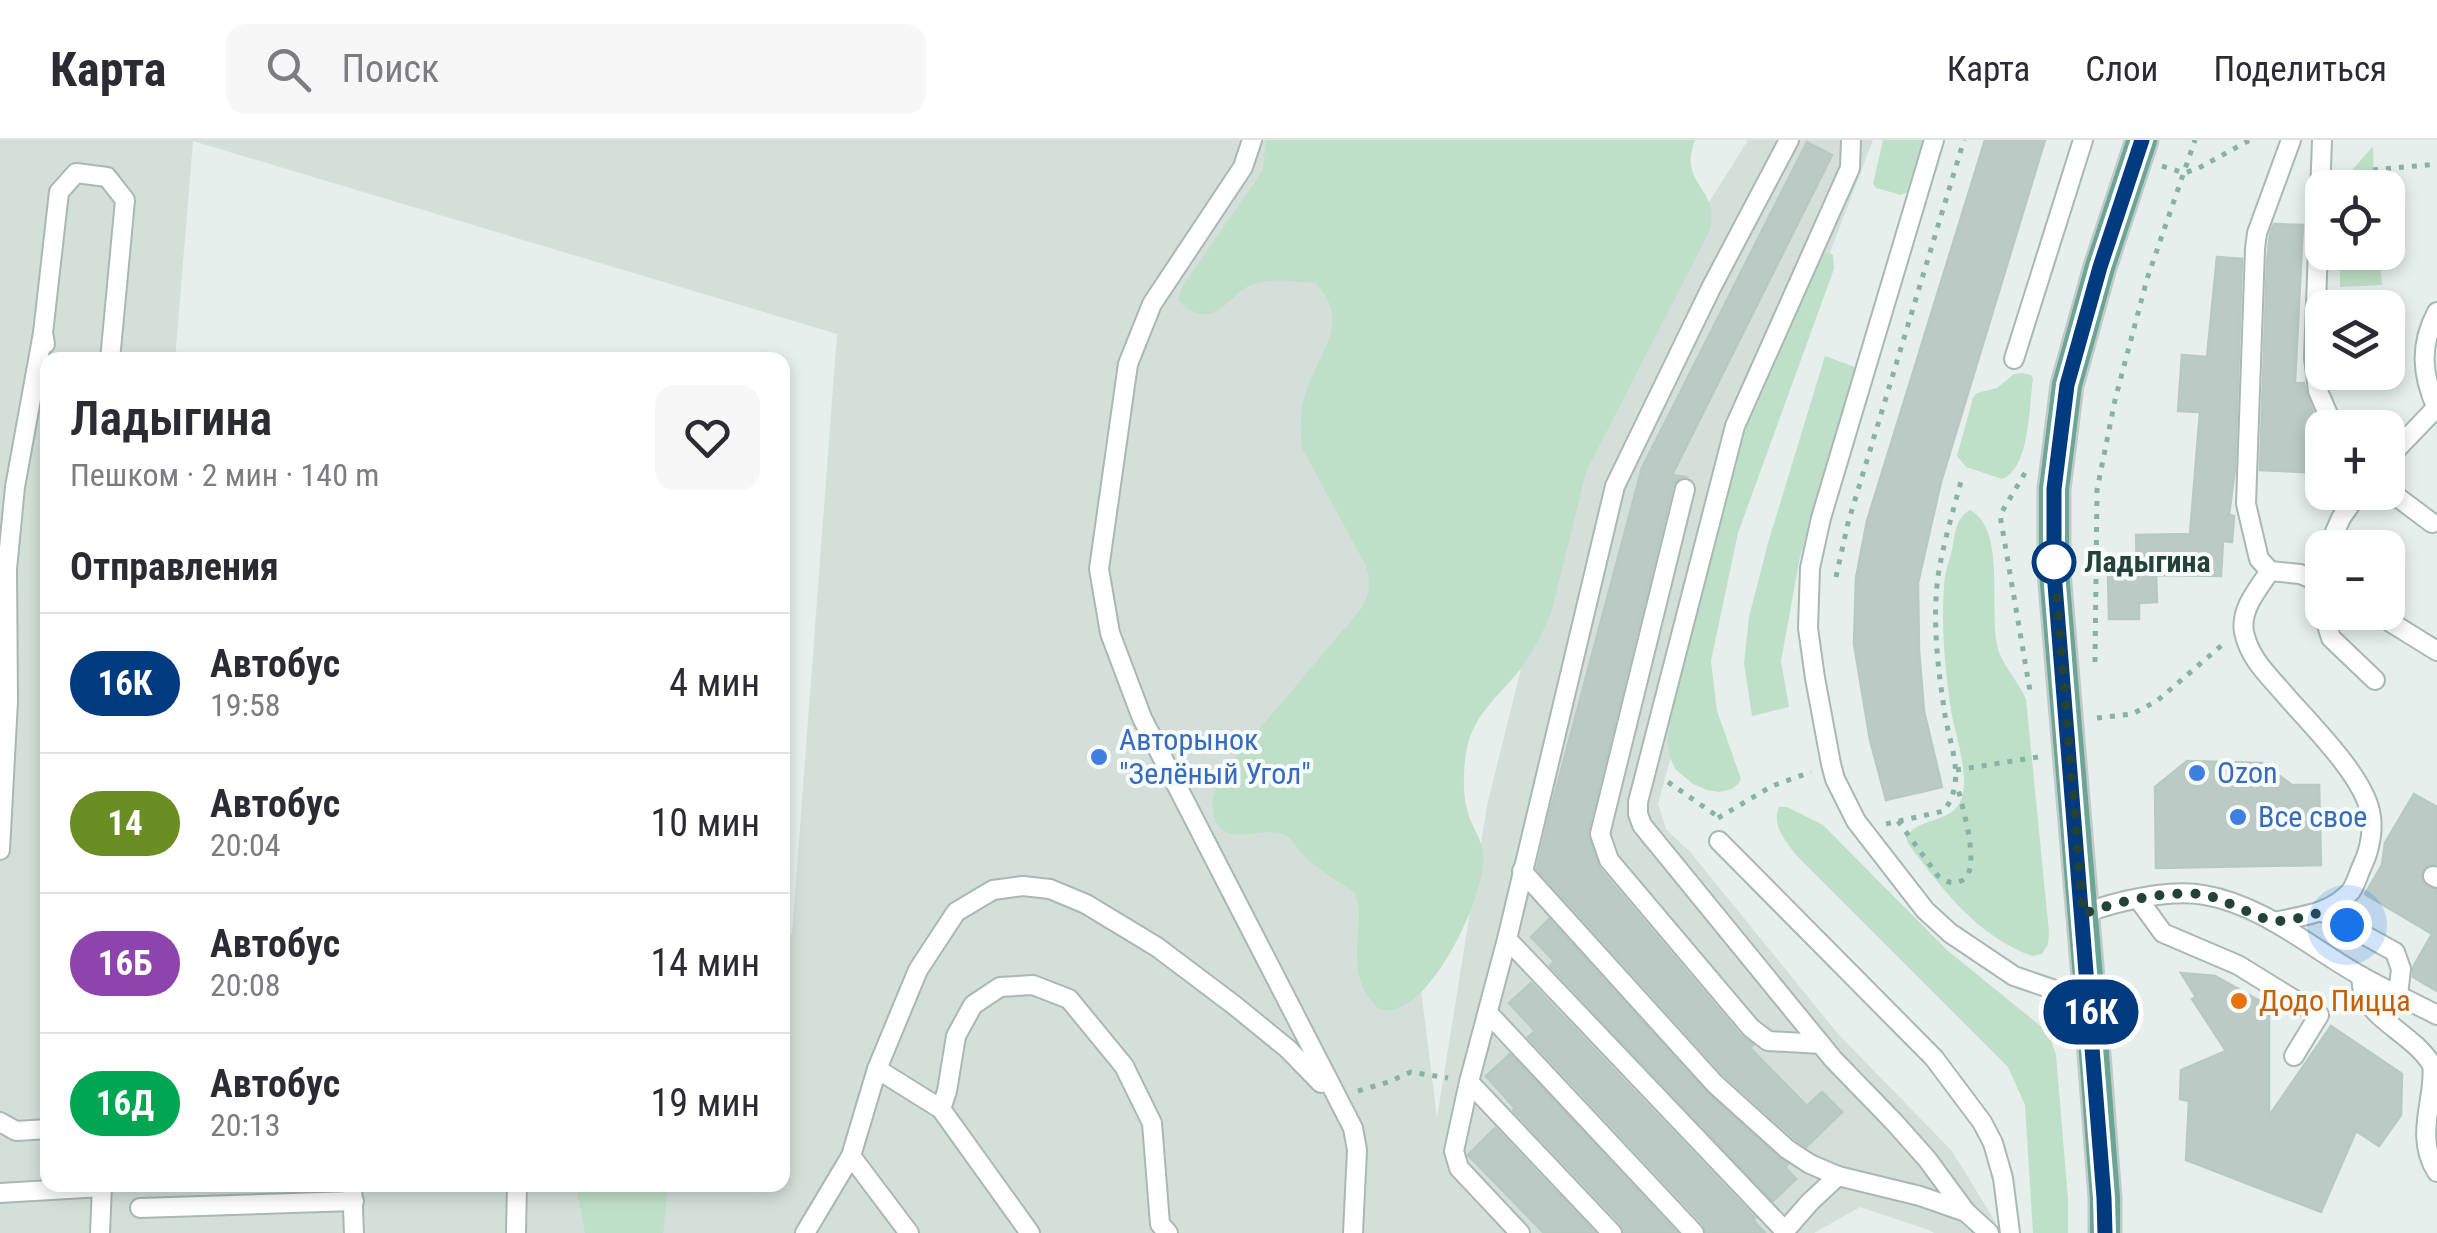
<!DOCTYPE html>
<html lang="ru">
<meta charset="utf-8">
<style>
body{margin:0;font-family:"Roboto Condensed",sans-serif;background:#f7f7f7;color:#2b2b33;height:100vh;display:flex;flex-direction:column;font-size:38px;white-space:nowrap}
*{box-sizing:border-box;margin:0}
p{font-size:32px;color:#7c7c81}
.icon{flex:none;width:55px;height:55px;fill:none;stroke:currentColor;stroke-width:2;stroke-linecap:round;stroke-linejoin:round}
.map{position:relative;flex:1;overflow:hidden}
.drawer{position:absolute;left:40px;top:212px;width:750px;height:840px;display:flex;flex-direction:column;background:#fff;border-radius:20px;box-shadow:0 5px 15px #0003}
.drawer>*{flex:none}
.badge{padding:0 20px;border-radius:32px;font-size:35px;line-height:65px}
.buttons{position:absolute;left:2305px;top:30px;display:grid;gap:20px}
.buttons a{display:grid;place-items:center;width:100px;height:100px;border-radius:20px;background:#fff;box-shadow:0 5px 15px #0003;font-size:50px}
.you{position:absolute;width:50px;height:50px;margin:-25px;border:8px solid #fff;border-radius:50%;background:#1a73e8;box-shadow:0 0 0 15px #1a73e833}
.map>.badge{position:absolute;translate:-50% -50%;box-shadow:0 0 0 5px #fff}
h2{padding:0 30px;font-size:38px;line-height:90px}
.round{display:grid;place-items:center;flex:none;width:105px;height:105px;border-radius:20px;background:#f7f7f7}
.headline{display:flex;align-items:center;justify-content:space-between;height:170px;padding:0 30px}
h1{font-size:48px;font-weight:600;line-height:75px}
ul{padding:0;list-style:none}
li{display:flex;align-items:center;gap:30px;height:140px;padding:0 30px;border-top:2px solid #e1e1e2}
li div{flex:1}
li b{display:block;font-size:38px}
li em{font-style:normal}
li .badge{min-width:110px;font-weight:700;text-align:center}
header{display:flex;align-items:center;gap:60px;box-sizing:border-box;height:140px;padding:0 50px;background:#fff;border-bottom:2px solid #e1e1e2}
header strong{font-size:48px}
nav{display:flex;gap:55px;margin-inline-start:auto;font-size:35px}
.search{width:700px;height:90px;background:#f7f7f7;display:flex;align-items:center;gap:25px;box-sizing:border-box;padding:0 35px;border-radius:20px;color:#7c7c81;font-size:38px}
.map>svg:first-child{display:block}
</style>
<header>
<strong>Карта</strong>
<div class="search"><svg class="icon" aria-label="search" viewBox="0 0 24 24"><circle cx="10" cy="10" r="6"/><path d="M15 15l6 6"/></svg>Поиск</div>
<nav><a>Карта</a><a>Слои</a><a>Поделиться</a></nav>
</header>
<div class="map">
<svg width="2437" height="1093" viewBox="0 0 2437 1093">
<rect width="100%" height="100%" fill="#e6efeb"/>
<path fill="#d4dfda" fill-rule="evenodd" d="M0 0H1454L1370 441 1437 978 1487 666 1563 359 1686 99 1748 0H1873L1755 309 1658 664 1666 689 1691 713 1839 895 1952 1011 1996 1083 1989 1093H1934L1929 1090 1860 1067 1814 1093H0ZM193 1 837 194 792 794 783 793 782 1045H48V220H175Z"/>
<g fill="#bfe0c8">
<path d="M1266 0H1695C1678 43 1717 48 1711 83 1711 89 1708 93 1706 98L1586 332 1551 473C1543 492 1534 511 1522 527 1501 555 1475 571 1467 608 1463 627 1462 657 1469 676 1473 688 1481 699 1483 711 1489 750 1431 875 1385 870 1378 870 1377 867 1373 863 1350 837 1358 807 1359 775 1359 768 1357 760 1355 753 1338 741 1318 730 1303 715 1298 710 1294 701 1288 697 1266 682 1227 710 1215 680 1209 664 1215 649 1221 634L1360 470C1370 455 1371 443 1366 426L1302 308C1300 290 1300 270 1306 252 1319 211 1353 182 1315 143 1295 142 1270 137 1251 145 1232 153 1219 181 1197 173 1188 169 1183 167 1178 159L1182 147 1263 30Z"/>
<path d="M1883 0H1923L1907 52 1901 55 1876 48 1873 44Z"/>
<path d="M2373 6 2374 47H2339V45Z"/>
<path d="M1828 112 1833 115 1834 129 1738 393 1711 521 1717 571 1741 639 1739 643 1732 649 1719 652 1707 650 1693 644 1675 629 1670 617 1667 601 1677 547 1746 289 1815 125 1819 117Z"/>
<path d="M2340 113H2379L2382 145 2340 147Z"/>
<path d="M1825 216 1860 229 1800 417 1781 521 1789 567 1752 576 1744 523 1749 477 1768 403Z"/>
<path d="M2022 233 2031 235 2033 239C2029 266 2030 329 2002 339L1966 327 1957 316 1973 258 1977 253 1997 248 2014 234Z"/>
<path d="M1970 370C2008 390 1987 475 1999 512 2005 528 2019 543 2026 559L2049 792 2048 804 2042 814 2032 816C1977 796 1943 750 1909 705L1906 697C1922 674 1957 685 1963 653 1968 630 1955 594 1951 570 1945 530 1941 487 1944 447 1944 435 1949 422 1952 410 1955 395 1955 378 1970 370Z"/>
<path d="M1779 667H1787L1823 685 1947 810 2043 888 2051 900 2056 915 2068 1059V1093H2033L2025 965 2008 927 1797 716C1786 702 1771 685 1779 667Z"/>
<path d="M576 1045H668L663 1093H585Z"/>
</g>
<g fill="#bbcac4" stroke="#b8c9c2" stroke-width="2.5">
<path d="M1985 0H2045L1941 342 1918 443 1919 510 1924 571 1942 647 1886 660 1870 600 1854 504 1856 438 1867 381Z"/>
<path d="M1807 2 1832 15 1672 335 1685 337 1677 340 1673 346 1588 692 1599 728 1741 896 1753 905 1750 908 1807 966 1822 952 1842 972 1806 1007 1795 999 1724 935 1537 729 1550 672 1642 328Z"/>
<path d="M2274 84 2303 85 2295 243H2304L2307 256 2322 293V333L2260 330 2267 122 2270 94Z"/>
<path d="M2217 117 2242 119 2235 329 2229 375 2234 376 2232 402 2223 401 2221 436 2156 435 2157 462 2139 463V479H2109L2108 434H2137L2136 395 2190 394 2200 272 2178 271 2182 215 2207 217Z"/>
<path d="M2187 621 2262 623 2292 645H2319L2321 725 2156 728 2155 647Z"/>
<path d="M2414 654 2437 667V724L2425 726 2421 736 2423 744 2437 750V851L2413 837V827L2432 794 2365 754 2382 725 2385 703Z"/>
<path d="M1549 779 1706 952 1788 1024 1785 1027 1796 1039 1773 1061 1550 826 1554 821 1531 797Z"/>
<path d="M2181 833 2215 836 2269 866V976L2331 886 2402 934 2401 975 2379 1006 2356 991 2321 1072 2186 1020 2189 961 2180 959 2181 930 2226 911 2192 859 2196 857Z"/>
<path d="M1531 843 1755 1078 1753 1080 1765 1093H1706L1703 1084 1528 897 1535 891 1509 863Z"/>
<path d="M1510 914 1677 1093H1624L1621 1084 1513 970 1515 968 1486 936Z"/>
<path d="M1495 988 1595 1093H1544L1468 1015Z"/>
</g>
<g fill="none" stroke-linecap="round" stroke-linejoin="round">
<g stroke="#a8b8b2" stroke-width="22">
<g id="service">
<path d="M1252 0 1243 27 1152 164 1128 224 1099 429 1110 493 1142 578 1353 988 1357 1010 1353 1093"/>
<path d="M1851 0 1850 28 1735 286 1638 662V674L1642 685 1833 919 1894 982 1927 1019 1966 1072 1989 1093"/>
<path d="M1934 0 1821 378 1810 428 1808 488 1815 538 1831 624 1835 639 1856 681 1925 770 1950 793 2014 836 2090 862"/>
<path d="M2322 0 2314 218 2318 251 2334 288"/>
<path d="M2437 172C2419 206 2422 235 2437 269"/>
<path d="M45 204 43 193 59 52 76 33 107 37 125 60 110 220"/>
<path d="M2014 219 2083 0"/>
<path d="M2388 318 2437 267"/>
<path d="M1685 349 1600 694 1609 720 1751 888 1768 901 1821 904"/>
<path d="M2388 350 2432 383"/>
<path d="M2328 408 2341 378 2359 352"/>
<path d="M2270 431 2259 419 2246 364 2255 109 2257 93 2291 0"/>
<path d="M2330 472 2327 485 2331 498 2375 540"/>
<path d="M2374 472 2437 511"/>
<path d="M1719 701 1934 918 1982 982 1993 1003 2003 1038 2010 1093"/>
<path d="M0 710 8 561 7 429 15 347 43 193"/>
<path d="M1522 731 1715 944 1787 1009 1810 1024 1838 1036 1920 1056 1966 1072"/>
<path d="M2433 736 2437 738"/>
<path d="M2139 760 2163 793 2238 825 2319 875 2294 916"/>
<path d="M2323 772 2395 812 2401 829 2398 855"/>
<path d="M2083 774C2116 761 2169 749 2204 755 2263 765 2311 808 2361 836 2386 850 2412 862 2437 875"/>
<path d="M2274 782C2301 776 2331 774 2351 751 2356 744 2359 732 2363 724 2370 709 2374 688 2370 671 2361 632 2306 580 2280 549 2264 531 2249 516 2244 492 2240 469 2258 449 2270 431L2300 434 2322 443"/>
<path d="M1507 799 1785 1091"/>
<path d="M2361 836C2362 843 2362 852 2365 858 2379 883 2416 898 2432 925 2437 955 2413 996 2437 1032"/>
<path d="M1489 874 1694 1093"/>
<path d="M877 929 941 969 1030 1093"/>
<path d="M1469 942 1612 1093"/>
<path d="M941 969 947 951 956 896 973 865 1000 847 1033 845 1069 859 1124 926 1152 983 1160 1084 1168 1093"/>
<path d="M0 982 16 991 48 989"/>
<path d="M851 1016 909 1093"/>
<path d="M352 1045 354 1093"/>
<path d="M0 1053 102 1047"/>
<path d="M140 1068 354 1061"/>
<path d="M100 1093 102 1045"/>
<path d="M516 1093 517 1045"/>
<path d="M805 1093 851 1016 877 929 918 830 956 772 993 750 1023 746 1050 749 1086 764 1157 807 1234 865 1288 909 1321 943"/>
<path d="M1520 1093 1459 1028 1454 1011 1469 942 1507 799 1615 346 1711 148 1789 0"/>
<path d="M1783 1093 1810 1062 1838 1036"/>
</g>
</g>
<g stroke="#c2cac8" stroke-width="35">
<path id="primary" d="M2105 1093V1058L2090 862 2054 432V349L2067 245 2100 127 2142 0"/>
</g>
<g stroke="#86b3a5" stroke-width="5" stroke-dasharray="5 8" stroke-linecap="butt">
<path d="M2162 26 2184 33 2197 29 2250 0"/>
<path d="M2373 30 2437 24"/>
<path d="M2025 333 2000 375 2031 557"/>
<path d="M1836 437 1848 383 1964 0"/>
<path d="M2095 522 2097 350 2115 260 2147 139 2195 0"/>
<path d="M2097 578 2132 574 2157 561 2222 505"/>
<path d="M1956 630 2038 617"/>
<path d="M1668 642 1717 676"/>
<path d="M1718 678 1772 646 1811 632"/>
<path d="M1898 681 1938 736C1945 741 1952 745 1961 741 1983 733 1962 667 1958 648"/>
<path d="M1886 684 1944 671C1968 638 1948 604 1944 568 1938 529 1933 485 1937 445 1940 414 1953 372 1961 341"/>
<path d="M1358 951 1388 942 1411 932 1448 938"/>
</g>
<use href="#service" stroke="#fff" stroke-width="18"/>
<use href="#primary" stroke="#6aa596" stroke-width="30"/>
</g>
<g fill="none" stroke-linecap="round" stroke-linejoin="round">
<g stroke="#fff" stroke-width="22">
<path id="line" d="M2105 1093 2104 1058 2054 432V349L2067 245 2100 127 2142 0"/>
</g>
<use href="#line" stroke="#003b80" stroke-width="15"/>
<path stroke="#24423a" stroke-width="10" stroke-dasharray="0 18" d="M2054 422 2083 774C2115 762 2172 749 2205 755 2226 759 2263 782 2277 781 2292 781 2309 775 2323 772L2347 785"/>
</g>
<circle fill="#fff" stroke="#003b80" stroke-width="5" cx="2054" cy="422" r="20"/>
<g fill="#3f7fe0" stroke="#f7fbf9" stroke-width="4">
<circle cx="1099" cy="617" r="10"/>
<circle cx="2197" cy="633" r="10"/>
<circle cx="2238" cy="677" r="10"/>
</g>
<circle fill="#e8710a" stroke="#f7fbf9" stroke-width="4" cx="2239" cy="861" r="10"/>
<g text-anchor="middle" stroke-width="8" stroke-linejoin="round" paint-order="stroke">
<g font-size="30" font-weight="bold" fill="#24423a" stroke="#f7fbf9" text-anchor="start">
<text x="2084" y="432">Ладыгина</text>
</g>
<g font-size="30" fill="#366cbe" stroke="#f7fbf9" text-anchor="start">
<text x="1119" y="610">Авторынок<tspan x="1119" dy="34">"Зелёный Угол"</tspan></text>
<text x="2217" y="643">Ozon</text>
<text x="2258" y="687">Все свое</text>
</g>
<g font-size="30" fill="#c56008" stroke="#f7fbf9" text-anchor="start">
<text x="2259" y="871">Додо Пицца</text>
</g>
</g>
</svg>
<div class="buttons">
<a><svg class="icon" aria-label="locate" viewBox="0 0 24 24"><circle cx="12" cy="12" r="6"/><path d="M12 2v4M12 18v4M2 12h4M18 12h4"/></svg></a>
<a><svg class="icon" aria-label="layers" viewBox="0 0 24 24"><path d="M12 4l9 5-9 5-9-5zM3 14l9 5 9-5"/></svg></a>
<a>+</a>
<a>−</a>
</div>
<div class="you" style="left:2347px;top:785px"></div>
<b class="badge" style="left:2091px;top:872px;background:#003b80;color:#fff">16К</b>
<section class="drawer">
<div class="headline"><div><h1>Ладыгина</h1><p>Пешком · 2 мин · 140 m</p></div><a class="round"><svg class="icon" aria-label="heart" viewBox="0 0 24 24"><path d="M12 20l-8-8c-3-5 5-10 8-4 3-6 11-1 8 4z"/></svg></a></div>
<h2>Отправления</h2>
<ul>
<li><span class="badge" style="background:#003b80;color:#fff">16К</span><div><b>Автобус</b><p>19:58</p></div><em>4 мин</em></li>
<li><span class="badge" style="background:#6b8e23;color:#fff">14</span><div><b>Автобус</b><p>20:04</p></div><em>10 мин</em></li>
<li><span class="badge" style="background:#8e44ad;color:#fff">16Б</span><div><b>Автобус</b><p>20:08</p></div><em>14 мин</em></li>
<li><span class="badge" style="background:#00a651;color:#fff">16Д</span><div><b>Автобус</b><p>20:13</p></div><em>19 мин</em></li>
</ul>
</section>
</div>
